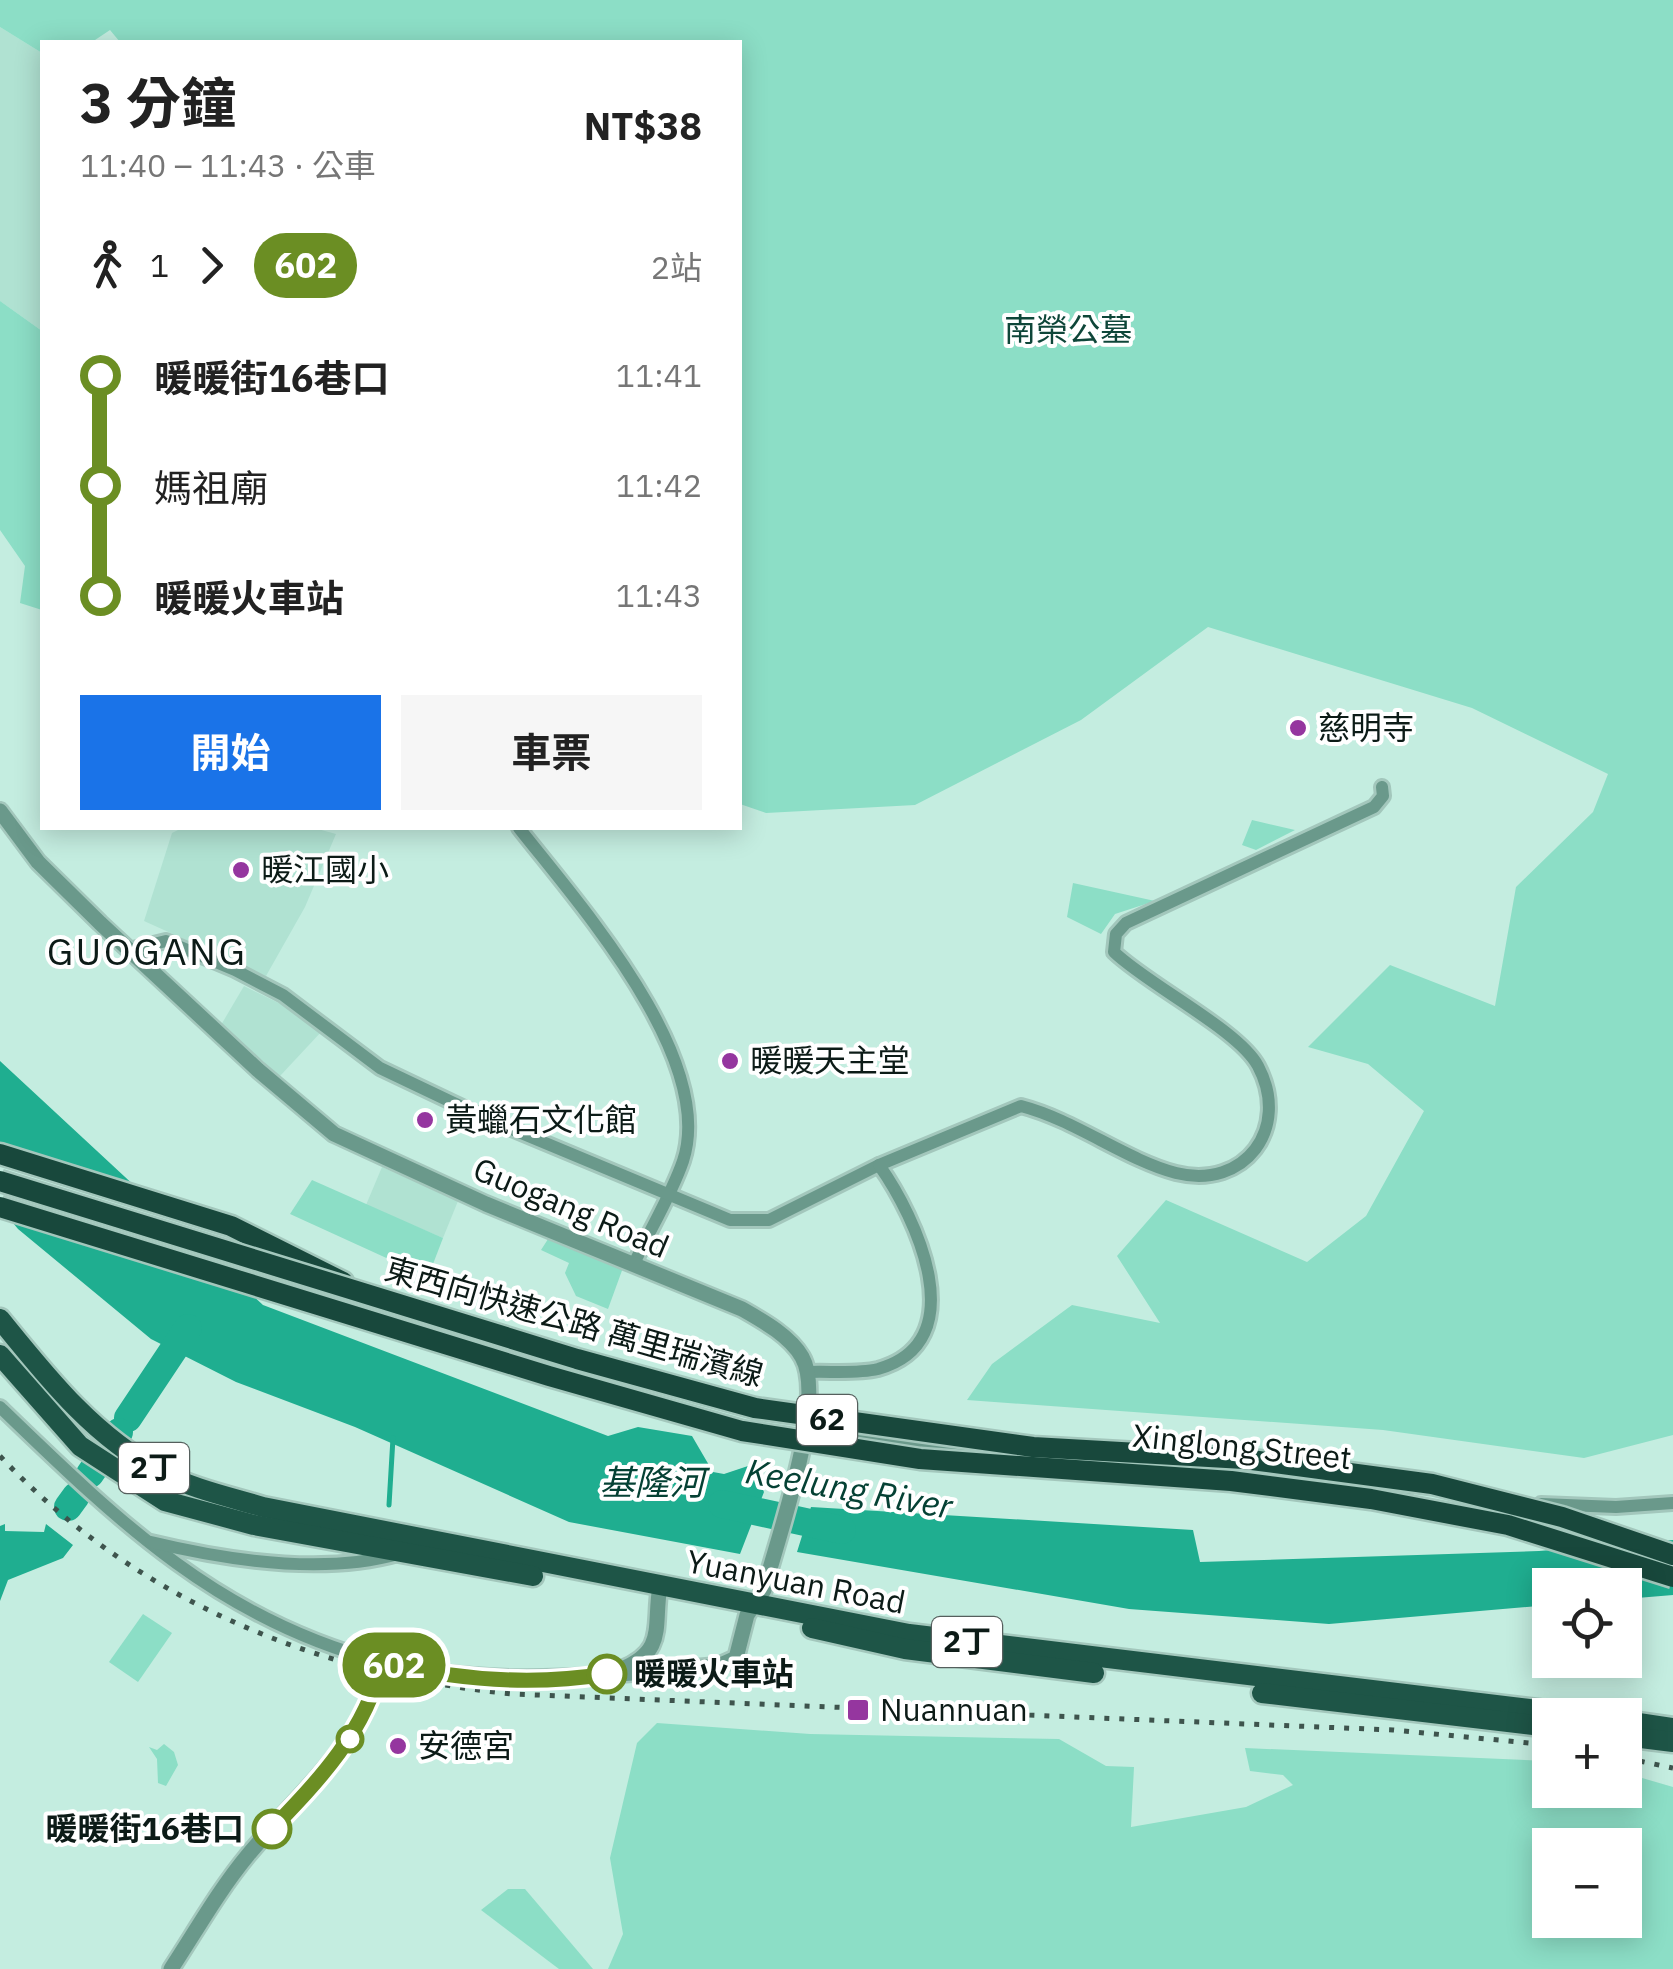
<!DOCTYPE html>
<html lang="zh-TW">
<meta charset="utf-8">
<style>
body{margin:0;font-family:"IBM Plex Sans","Noto Sans TC",sans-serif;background:#f6f6f6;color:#222;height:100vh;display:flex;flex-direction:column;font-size:38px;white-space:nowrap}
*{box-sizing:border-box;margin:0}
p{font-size:32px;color:#767676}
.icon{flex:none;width:55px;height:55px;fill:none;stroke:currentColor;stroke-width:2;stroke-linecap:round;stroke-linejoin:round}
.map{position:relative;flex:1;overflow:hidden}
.side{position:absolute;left:40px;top:40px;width:702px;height:790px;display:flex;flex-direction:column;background:#fff;border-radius:0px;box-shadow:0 5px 25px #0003}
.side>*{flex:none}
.badge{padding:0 20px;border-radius:32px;font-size:35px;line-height:65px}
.controls{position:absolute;left:1532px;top:1568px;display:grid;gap:20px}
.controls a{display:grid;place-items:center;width:110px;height:110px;border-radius:0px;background:#fff;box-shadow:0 5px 25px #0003;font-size:50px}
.map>.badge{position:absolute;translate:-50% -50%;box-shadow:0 0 0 5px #fff}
.legs{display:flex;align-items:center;gap:15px;height:110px;padding:0 40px;font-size:32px}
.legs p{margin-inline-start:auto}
.summary{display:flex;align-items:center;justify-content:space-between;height:170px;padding:0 40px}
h1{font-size:55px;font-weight:700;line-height:75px}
.action{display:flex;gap:20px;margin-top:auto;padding:20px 40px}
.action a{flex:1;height:115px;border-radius:0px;background:#1a73e8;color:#fff;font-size:40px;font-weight:700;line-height:115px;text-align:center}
.action a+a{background:#f6f6f6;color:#222}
ul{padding:0 40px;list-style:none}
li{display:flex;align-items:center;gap:35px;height:110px;font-size:38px}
li i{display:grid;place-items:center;width:15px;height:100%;margin:0 12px;background:currentColor}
li i::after{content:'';width:25px;height:25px;margin:-12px;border:8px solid;border-radius:50%;background:#fff}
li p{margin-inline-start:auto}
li:first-child i{background:linear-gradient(#0000 50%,currentColor 0)}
li:last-child i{background:linear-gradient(currentColor 50%,#0000 0)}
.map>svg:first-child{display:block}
</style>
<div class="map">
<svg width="1673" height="1969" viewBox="0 0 1673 1969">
<rect width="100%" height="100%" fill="#c4ede0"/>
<g fill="#b0e2d2">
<path d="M0 27 42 53V331L0 301Z"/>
<path d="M182 828H314L336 834 305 907 266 976 144 921 172 833Z"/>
<path d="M244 986 297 1012 322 1031 280 1076 221 1025Z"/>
<path d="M382 1167 458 1201 443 1238 366 1205Z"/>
</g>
<g fill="#8cdec6" fill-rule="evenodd">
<path d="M0 0H1673V1435L1584 1458 1383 1430 967 1400 992 1364 1072 1305 1160 1323 1117 1256 1166 1200 1307 1262 1366 1216 1424 1111 1368 1064 1308 1047 1390 965 1495 1006 1516 887 1593 812 1608 774 1472 708 1208 627 1081 720 915 805 766 813 740 804V42H120L110 30 92 42H42V53L0 27Z"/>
<path d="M0 301 42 331V610L20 603 25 566 0 530Z"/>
<path d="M1252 820 1295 830 1256 850 1242 845Z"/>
<path d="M1073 883 1155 901 1115 914 1101 934 1067 917Z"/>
<path d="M312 1180 443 1238 428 1277 290 1214Z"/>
<path d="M550 1236 624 1265 608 1309 576 1296 565 1273 569 1263 541 1250Z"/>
<path d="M143 1614 172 1633 138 1682 109 1662Z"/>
<path d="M657 1723 810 1734 1059 1739 1106 1766 1134 1767 1131 1827 1246 1807 1293 1785 1283 1775 1250 1771 1245 1748 1550 1761V1790H1625V1773L1673 1787V1969H608L623 1934 610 1858 637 1743ZM1550 1845H1625V1920H1550Z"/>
<path d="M164 1744 174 1752 178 1765 166 1786 158 1783 157 1759 149 1747 157 1750Z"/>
<path d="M508 1889H525L593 1969H559L481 1910Z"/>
</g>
<g fill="#1fae90">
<path d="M0 1061 263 1305 608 1436 638 1427 692 1436 713 1472 724 1474 751 1465 764 1492 740 1554 569 1522 355 1427 236 1382 151 1339 18 1229 0 1207Z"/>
<path d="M811 1507 1193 1530 1200 1562 1539 1551 1673 1540V1595L1625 1599V1585H1550V1605L1329 1624 1129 1609 797 1552Z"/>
<path d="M5 1524V1531L44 1532 46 1524 73 1545 63 1558 8 1580 0 1601V1526Z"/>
</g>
<path fill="#c4ede0" d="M0 1142 142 1187 261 1296 0 1212Z"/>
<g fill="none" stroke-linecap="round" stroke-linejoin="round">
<path stroke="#1fae90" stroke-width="5" d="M389 1505 393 1438"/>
<g stroke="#1fae90" stroke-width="28">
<path d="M128 1418 188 1328"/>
<path d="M90 1474 119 1432"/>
<path d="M722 1504 842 1530"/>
<path d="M68 1507 76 1496"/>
</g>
<g stroke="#a3c7bc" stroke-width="18">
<g id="minor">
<path d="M519 828C577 902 717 1058 683 1161 671 1196 649 1231 634 1264"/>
<path d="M129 950 166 941 235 970 283 995 380 1068 483 1117 730 1220H769L879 1165"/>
<path d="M808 1372C830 1371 857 1374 878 1369 975 1342 916 1217 879 1165L1021 1106C1075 1120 1126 1160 1176 1173 1245 1190 1291 1128 1258 1066 1239 1030 1148 985 1114 952L1116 934 1126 923 1374 807 1383 796 1382 787"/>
<path d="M0 1407C118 1521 219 1620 382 1662"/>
<path d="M814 1434 973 1448"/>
<path d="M1098 1460 1168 1467"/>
<path d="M1287 1479 1406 1490"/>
<path d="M1541 1504 1616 1507 1673 1503"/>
<path d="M151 1542C226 1560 323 1575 398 1554"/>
</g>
</g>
<g stroke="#a3c7bc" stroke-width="20">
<g id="tertiary">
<path d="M0 811 38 862 100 923 258 1070 334 1134 486 1204 742 1309C763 1321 790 1336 802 1357 827 1401 777 1539 764 1590L747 1615 736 1658 718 1666C600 1675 499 1690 382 1662 363 1746 300 1792 248 1855 219 1890 196 1931 171 1969"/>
<path d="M622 1669C667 1650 653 1626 660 1586"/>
</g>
</g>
<g stroke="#a3c7bc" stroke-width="25">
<g id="primary">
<path d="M0 1319C47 1377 93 1436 161 1472 192 1489 230 1497 263 1507L909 1634 1579 1715"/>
<path d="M0 1355 80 1446 165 1501 254 1525 533 1576"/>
<path d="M812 1628 905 1649 1094 1673"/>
<path d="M1262 1693 1550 1727"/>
<path d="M1625 1721 1673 1728"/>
<path d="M1625 1736 1673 1742"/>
</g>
</g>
<g stroke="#a3c7bc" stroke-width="25">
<path id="trunk" d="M0 1154 231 1226 343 1282"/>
</g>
<use href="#minor" stroke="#6a998b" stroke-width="12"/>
<use href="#tertiary" stroke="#6a998b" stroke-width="15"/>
<use href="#primary" stroke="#1e5547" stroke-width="20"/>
<use href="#trunk" stroke="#18483c" stroke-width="20"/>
<g stroke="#3e544d" stroke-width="5" stroke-dasharray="5 10" stroke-linecap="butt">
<path d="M0 1456C136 1601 318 1675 513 1694L1393 1730 1550 1745"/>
<path d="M1625 1758 1673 1768"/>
</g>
<g stroke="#a3c7bc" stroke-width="25" stroke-linecap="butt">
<g id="trunk-bridge">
<path d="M0 1181 577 1359 755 1408 1033 1447 1244 1459 1432 1484 1562 1517 1673 1555"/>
<path d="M0 1207 549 1376 742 1431 920 1459 1231 1481 1371 1499 1508 1525 1673 1577"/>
</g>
</g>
<use href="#trunk-bridge" stroke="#18483c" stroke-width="20"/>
</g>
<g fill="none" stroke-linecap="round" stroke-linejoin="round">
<g stroke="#fff" stroke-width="22">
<path id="line-1" d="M272 1829C320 1779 366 1731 382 1662 456 1680 531 1686 607 1674"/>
</g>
<use href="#line-1" stroke="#6b8e23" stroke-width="15"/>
</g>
<g fill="#95369f" stroke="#fff" stroke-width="4">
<circle cx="1298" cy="728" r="10"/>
<circle cx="241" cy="870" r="10"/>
<circle cx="730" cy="1061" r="10"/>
<circle cx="425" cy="1120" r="10"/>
<rect x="846" y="1698" width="24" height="24" rx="5"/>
<circle cx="398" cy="1746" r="10"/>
</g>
<g fill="#fff" stroke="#6b8e23" stroke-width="5">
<circle cx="607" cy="1674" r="18"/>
<circle cx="350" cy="1739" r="12"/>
<circle cx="272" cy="1829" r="18"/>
</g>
<g text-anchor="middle" stroke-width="8" stroke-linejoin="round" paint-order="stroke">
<g fill="#fff" stroke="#555f5d" stroke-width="2.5">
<rect x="797" y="1395" width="60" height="50" rx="8"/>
<rect x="119" y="1443" width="70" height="50" rx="8"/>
<rect x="932" y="1617" width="70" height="50" rx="8"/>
</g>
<g font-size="30" font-weight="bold" fill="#0c1b17">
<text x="827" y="1430">62</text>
<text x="154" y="1478">2丁</text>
<text x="967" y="1652">2丁</text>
</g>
<g font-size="32" fill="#0e4639" stroke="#fff">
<text x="1068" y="341">南榮公墓</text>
</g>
<g font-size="32" fill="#0c1b17" stroke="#fff" text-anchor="start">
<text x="1318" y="739">慈明寺</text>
<text x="261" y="881">暖江國小</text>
<text x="750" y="1072">暖暖天主堂</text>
<text x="445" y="1131">黃蠟石文化館</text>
<text x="880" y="1721">Nuannuan</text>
<text x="418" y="1757">安德宮</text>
</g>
<g font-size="32" fill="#0c1b17" stroke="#fff">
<text transform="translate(571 1208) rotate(23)" y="11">Guogang Road</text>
<text transform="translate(574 1322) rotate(16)" y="11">東西向快速公路 萬里瑞濱線</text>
<text transform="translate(1242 1447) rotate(6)" y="11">Xinglong Street</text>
<text transform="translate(796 1582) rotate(11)" y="11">Yuanyuan Road</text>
</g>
<g font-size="32" font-weight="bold" fill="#0c1b17" stroke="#fff" text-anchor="start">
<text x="634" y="1685">暖暖火車站</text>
<text x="244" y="1840" text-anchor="end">暖暖街16巷口</text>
</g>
<g font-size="35" font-style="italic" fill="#054134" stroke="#fff">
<text x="652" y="1495">基隆河</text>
<text transform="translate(849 1489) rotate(10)" y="12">Keelung River</text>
</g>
<g font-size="38" letter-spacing="2.5" fill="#0c1b17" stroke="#fff">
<text x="147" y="965">GUOGANG</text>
</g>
</g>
</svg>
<div class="controls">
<a><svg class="icon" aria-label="locate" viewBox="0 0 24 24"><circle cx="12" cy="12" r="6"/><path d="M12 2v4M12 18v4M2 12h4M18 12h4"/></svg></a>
<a>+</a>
<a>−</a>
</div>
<b class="badge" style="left:394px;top:1665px;background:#6b8e23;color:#fff">602</b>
<section class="side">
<div class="summary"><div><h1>3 分鐘</h1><p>11:40 – 11:43 · 公車</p></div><b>NT$38</b></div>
<div class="legs"><svg class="icon" aria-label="walk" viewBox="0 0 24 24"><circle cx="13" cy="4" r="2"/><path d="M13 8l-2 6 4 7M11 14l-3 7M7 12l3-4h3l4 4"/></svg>1<svg class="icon" aria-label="forward" viewBox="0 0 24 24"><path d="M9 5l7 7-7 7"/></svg><b class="badge" style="background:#6b8e23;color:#fff">602</b><p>2站</p></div>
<ul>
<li><i style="color:#6b8e23"></i><b>暖暖街16巷口</b><p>11:41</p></li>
<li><i style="color:#6b8e23"></i><span>媽祖廟</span><p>11:42</p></li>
<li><i style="color:#6b8e23"></i><b>暖暖火車站</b><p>11:43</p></li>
</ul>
<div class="action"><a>開始</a><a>車票</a></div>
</section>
</div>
